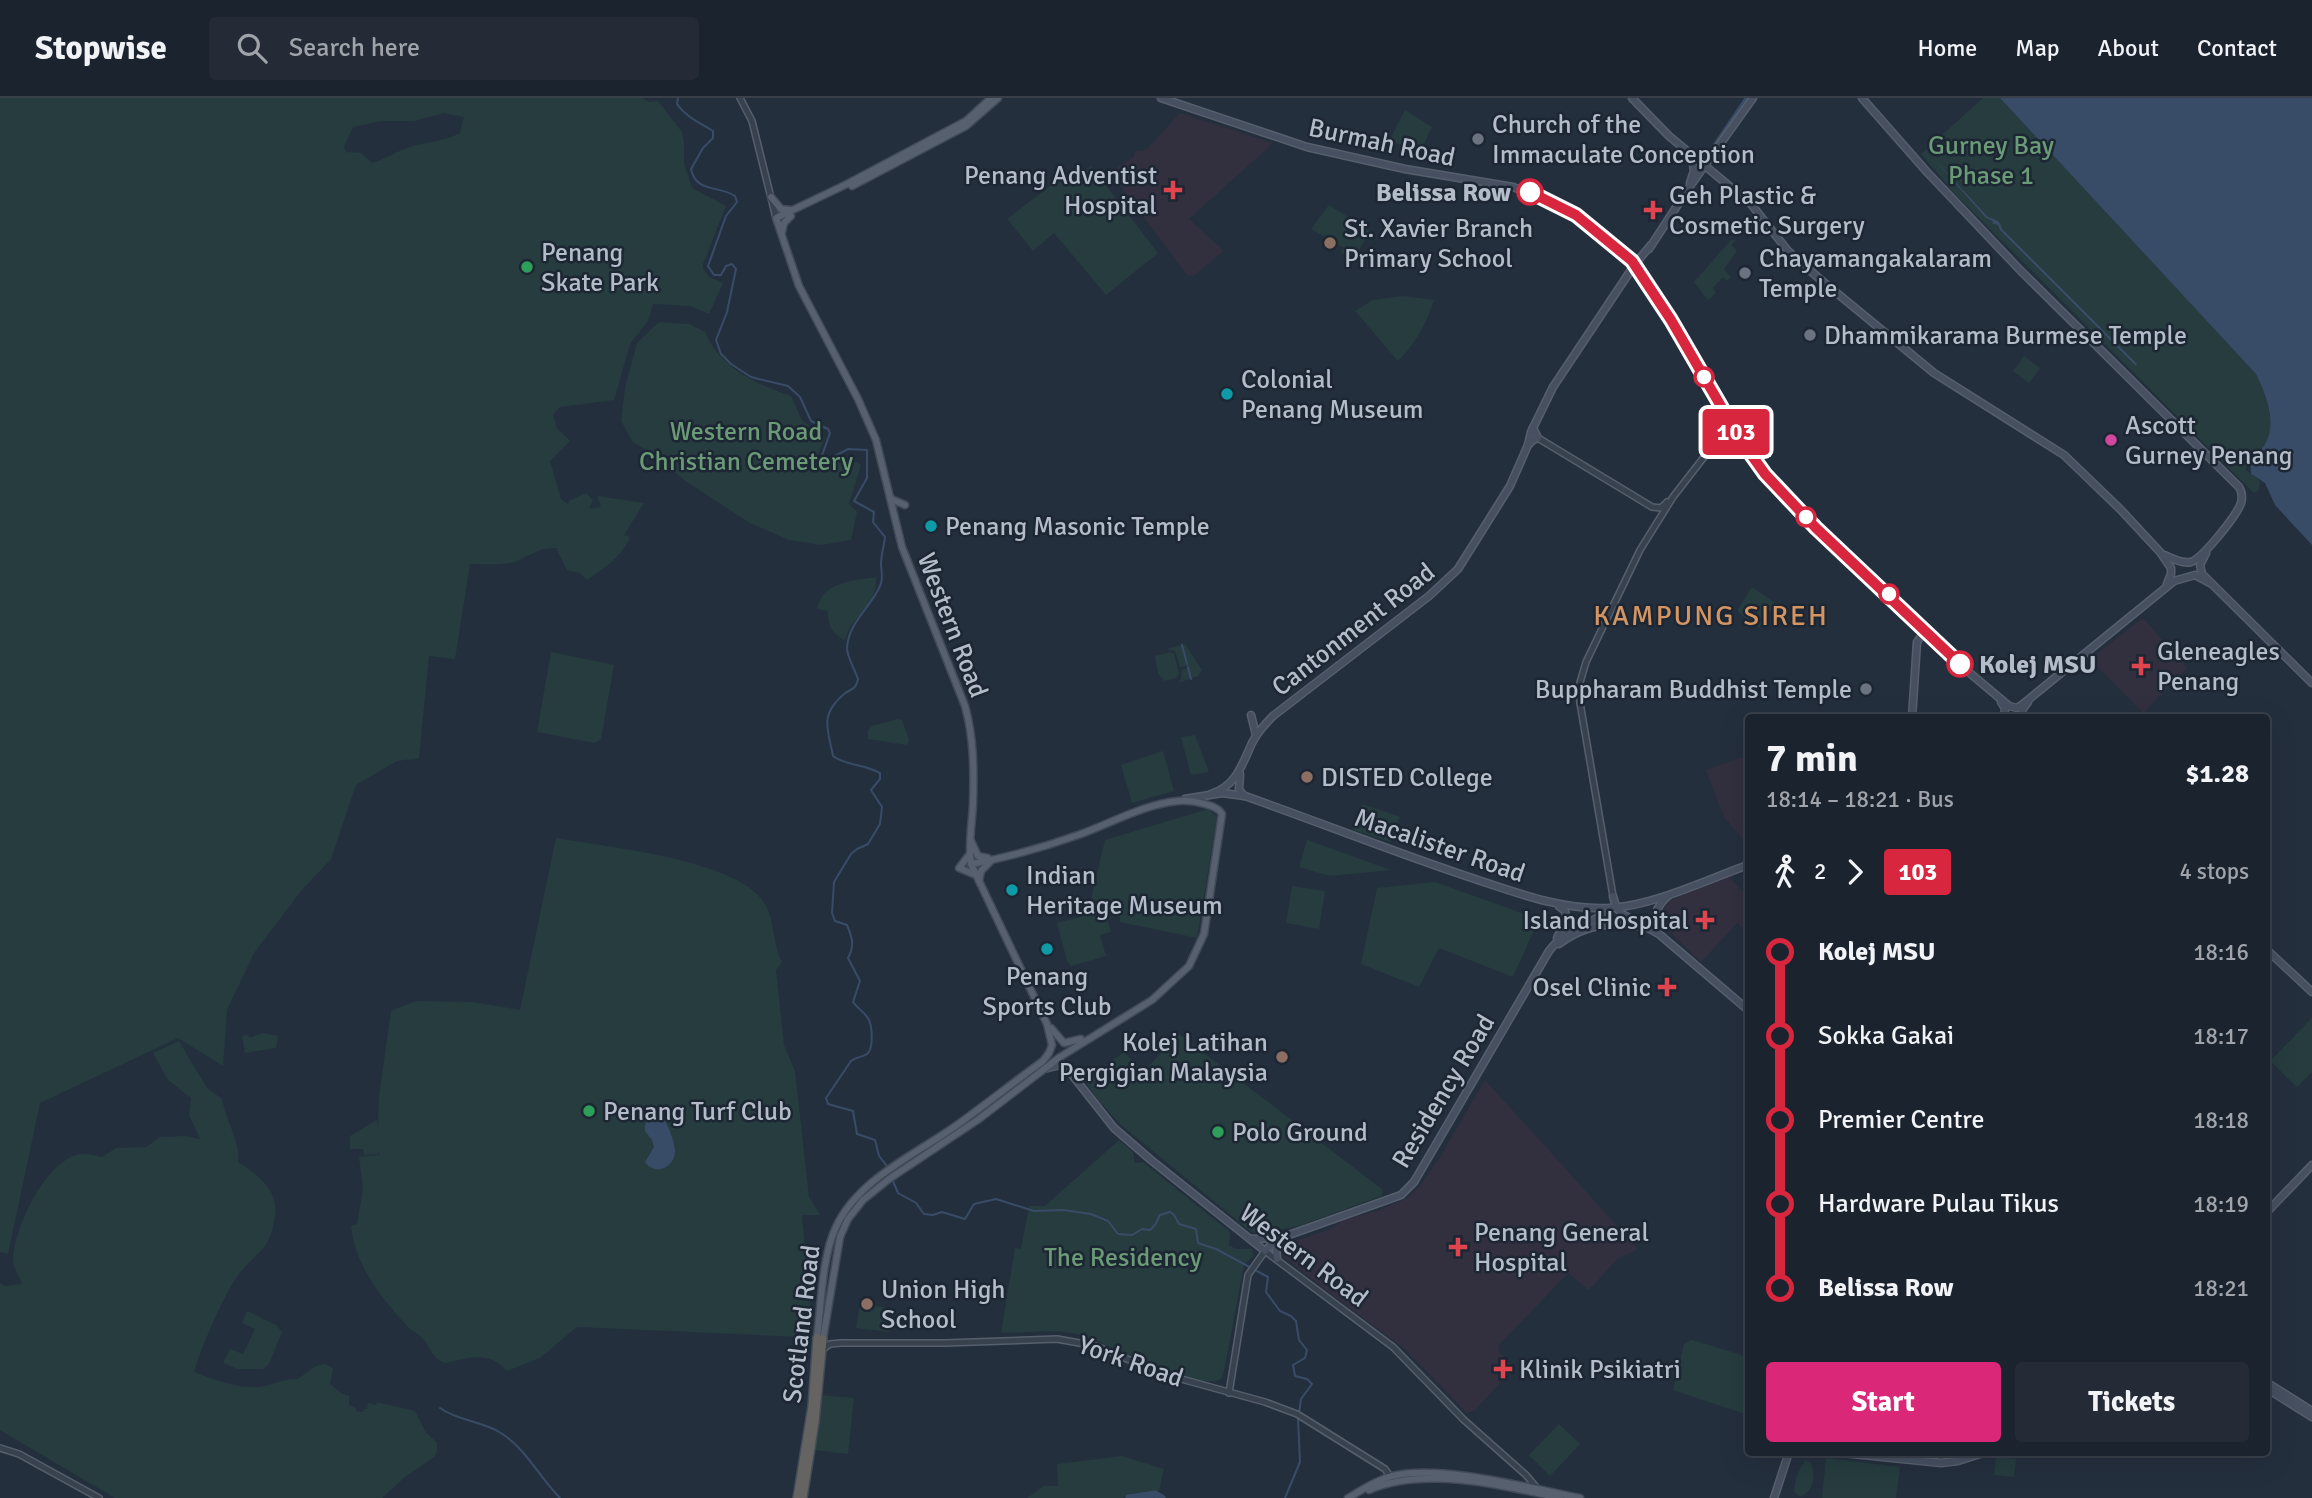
<!DOCTYPE html>
<meta charset="utf-8">
<style>
body{margin:0;font-family:Signika,sans-serif;background:#242b36;color:#f1f3f6;height:100vh;display:flex;flex-direction:column;font-size:26px;white-space:nowrap}
*{box-sizing:border-box;margin:0}
p{font-size:23px;color:#a0a4aa}
.icon{flex:none;width:38px;height:38px;fill:none;stroke:currentColor;stroke-width:2;stroke-linecap:round;stroke-linejoin:round}
.map{position:relative;flex:1;overflow:hidden}
.details{position:absolute;left:1745px;top:616px;width:525px;height:742px;display:flex;flex-direction:column;background:#1b232e;border-radius:7px;box-shadow:0 7px 28px #0002,0 0 0 2px #39404a}
.details>*{flex:none}
.badge{padding:0 14px;border-radius:5px;font-size:24px;line-height:46px}
.map>.badge{position:absolute;translate:-50% -50%;box-shadow:0 0 0 4px #fff}
.legs{display:flex;align-items:center;gap:10px;height:77px;padding:0 21px;font-size:23px}
.legs p{margin-inline-start:auto}
.summary{display:flex;align-items:center;justify-content:space-between;height:119px;padding:0 21px}
h1{font-size:38px;font-weight:700;line-height:52px}
.button{display:flex;gap:14px;margin-top:auto;padding:14px 21px}
.button a{flex:1;height:80px;border-radius:7px;background:#db2777;color:#fff;font-size:28px;font-weight:700;line-height:80px;text-align:center}
.button a+a{background:#242b36;color:#f1f3f6}
ul{padding:0 21px;list-style:none}
li{display:flex;align-items:center;gap:24px;height:84px;font-size:26px}
li i{display:grid;place-items:center;width:10px;height:100%;margin:0 9px;background:currentColor}
li i::after{content:'';width:18px;height:18px;margin:-9px;border:5px solid;border-radius:50%;background:#1b232e}
li p{margin-inline-start:auto}
li:first-child i{background:linear-gradient(#0000 50%,currentColor 0)}
li:last-child i{background:linear-gradient(currentColor 50%,#0000 0)}
header{display:flex;align-items:center;gap:42px;box-sizing:border-box;height:98px;padding:0 35px;background:#1b232e;border-bottom:2px solid #39404a}
header strong{font-size:33px}
nav{display:flex;gap:38px;margin-inline-start:auto;font-size:24px}
.search{width:490px;height:63px;background:#242b36;display:flex;align-items:center;gap:18px;box-sizing:border-box;padding:0 24px;border-radius:7px;color:#a0a4aa;font-size:26px}
.map>svg:first-child{display:block}
</style>
<header>
<strong>Stopwise</strong>
<div class="search"><svg class="icon" aria-label="search" viewBox="0 0 24 24"><circle cx="10" cy="10" r="6"/><path d="M15 15l6 6"/></svg>Search here</div>
<nav><a>Home</a><a>Map</a><a>About</a><a>Contact</a></nav>
</header>
<div class="map">
<svg width="2312" height="1400" viewBox="0 0 2312 1400">
<rect width="100%" height="100%" fill="#242f3e"/>
<g fill="#32303f">
<path d="M1180 15 1273 45 1189 121 1224 153 1193 178 1187 177 1110 74 1134 59 1135 53H1142L1148 50Z"/>
<path d="M2143 520 2187 570 2143 615 2090 561Z"/>
<path d="M1748 657V747L1724 719 1706 672Z"/>
<path d="M1729 779 1748 799V834L1737 825 1701 864 1663 827 1662 813 1672 801Z"/>
<path d="M1485 982 1638 1151 1617 1161 1589 1192 1568 1175 1498 1248 1499 1254 1514 1270 1475 1312 1467 1315 1404 1250 1335 1199 1279 1155V1148L1331 1131 1346 1121 1380 1112 1407 1100 1419 1089 1440 1059Z"/>
</g>
<g fill="#263c3f" fill-rule="evenodd">
<path d="M0 0H642L649 4 658 3 682 34 684 44V65L692 90 726 108 703 166V171L709 179 723 185 709 216 690 208 653 206 648 223 630 246 614 302 560 309 553 317 557 330 570 343 550 363 561 401 568 406 569 403 586 395 593 402 589 411 601 409 597 398 644 405 624 437 630 439C621 460 605 469 587 482L579 475 567 472 556 450C536 449 528 461 510 465 497 467 483 466 470 466L455 561 429 558 419 660 397 663 356 687 331 761 301 793 254 855 227 912 223 968 178 940 40 1005 8 1156 0 1154ZM444 15 464 19 460 35C442 44 431 43 413 48 399 52 386 61 372 65L361 55 346 54 344 49 353 29 381 23H414Z"/>
<path d="M1983 0H2000L2256 276C2264 295 2278 325 2266 346 2259 356 2249 359 2246 372L2260 383 2259 392 2254 395 1954 95 1921 56Z"/>
<path d="M1405 12 1432 29 1421 52 1389 43Z"/>
<path d="M1091 68 1158 155 1106 197 1054 135 1033 153 1007 121 1075 69 1081 76Z"/>
<path d="M1329 107 1370 133 1353 162 1341 154 1344 150 1311 131Z"/>
<path d="M1732 141 1735 143 1731 147 1737 153 1724 171 1731 179 1727 183 1723 179 1713 190 1716 195 1708 202 1694 184Z"/>
<path d="M1403 198 1434 202C1426 226 1416 245 1398 263L1355 213 1373 202Z"/>
<path d="M659 224 689 226 705 234C720 270 756 286 791 298L802 322 825 340 815 362 823 369 847 358 861 367 849 406 857 414 851 442 821 447 789 442 750 425 684 382 657 359 633 344 621 323 625 290 637 245Z"/>
<path d="M2024 258 2040 270 2029 285 2013 273Z"/>
<path d="M876 479C879 506 850 518 845 543 832 534 828 529 828 513L817 511C823 483 853 483 876 479Z"/>
<path d="M1752 489 1775 505 1759 530 1739 515 1738 511Z"/>
<path d="M1185 546 1202 572 1198 578 1178 585 1181 581 1182 572 1187 570 1186 568 1180 569 1175 553 1167 551Z"/>
<path d="M551 554 614 567 601 641 595 645 537 634Z"/>
<path d="M1170 554 1174 556 1179 575 1176 580 1164 583 1158 575 1155 558Z"/>
<path d="M898 621 902 622 909 642 907 647 868 641V632L872 628Z"/>
<path d="M1195 637 1209 674 1191 677 1181 639Z"/>
<path d="M1163 653 1174 693 1132 705 1121 667Z"/>
<path d="M1362 706 1400 719 1391 744 1353 732Z"/>
<path d="M1208 711 1217 719 1197 840 1120 824 1119 815 1105 813 1111 834 1100 837 1106 858 1071 868 1067 863 1057 825 1094 815 1091 801 1105 742Z"/>
<path d="M556 740C606 749 734 761 763 803 775 820 773 848 782 864L776 872 784 947 795 973 809 1099 820 1117H802L812 1230 809 1237 801 1239 577 1229 540 1260 507 1273C489 1252 469 1260 445 1265 432 1260 432 1252 424 1242 420 1236 412 1233 407 1228 380 1198 356 1169 351 1128L357 1126 363 1091 359 1059 379 1057V1052L378 1056 364 1057 363 1051H350V1038L377 1022 378 1029 379 998 391 913 416 903 472 904 520 912Z"/>
<path d="M1307 742 1391 772 1330 778 1299 769Z"/>
<path d="M1435 784 1539 821 1513 879 1439 850 1419 889 1361 866 1377 790Z"/>
<path d="M1292 788 1325 793 1319 831 1286 825Z"/>
<path d="M2312 920V974L2297 989 2270 963Z"/>
<path d="M262 935 278 938 276 950 245 955 242 938 248 937 250 940Z"/>
<path d="M1179 936 1383 1092 1381 1098 1299 1128 1258 1136 1249 1132 1121 1027 1098 1002 1085 983 1124 954 1143 974Z"/>
<path d="M179 943 207 990 222 1001C226 1022 241 1046 238 1064 261 1079 281 1094 274 1123 273 1131 270 1141 265 1148 256 1159 244 1168 236 1180 222 1201 201 1250 194 1274 213 1281 235 1290 255 1289 271 1289 281 1280 298 1281L314 1269 324 1266 333 1270 330 1286 341 1295 349 1298V1307L356 1310V1313L363 1314 364 1311H367L368 1305 376 1307 377 1304 415 1313 425 1333 437 1345V1353L434 1359 405 1379 382 1400H115L0 1332V1185L4 1188 22 1186C19 1178 13 1169 13 1161 14 1129 47 1060 81 1056 87 1055 96 1058 102 1059L116 1050 146 1049 160 1039 184 1038 200 1041 189 1017 191 1000 168 982 153 955Z"/>
<path d="M1119 1042 1133 1054 1135 1065 1143 1064 1230 1134 1229 1147 1236 1151H1252L1253 1158 1244 1167 1224 1273 1221 1281C1191 1294 1110 1244 1077 1236 1053 1231 1026 1235 1001 1235L1015 1150 1021 1151 1029 1108H1045Z"/>
<path d="M860 1205 894 1211 890 1234 856 1230Z"/>
<path d="M247 1213 276 1227 282 1234 269 1266 263 1271H237L223 1265 230 1251 243 1256 255 1231 242 1225Z"/>
<path d="M1692 1242 1748 1259V1317L1673 1292 1684 1246Z"/>
<path d="M821 1297 854 1300 848 1356 815 1352Z"/>
<path d="M1559 1326 1580 1346 1550 1378 1529 1357Z"/>
<path d="M1122 1358 1164 1371 1159 1393 1135 1395 1122 1400H1027L1044 1388H1058L1057 1366Z"/>
<path d="M1996 1359 2016 1361 2014 1379 1994 1377Z"/>
<path d="M1826 1360 1900 1369 1896 1400H1822Z"/>
<path d="M1806 1362 1811 1365C1816 1379 1814 1391 1801 1399L1794 1394C1795 1381 1798 1372 1806 1362Z"/>
</g>
<g fill="#394c67">
<path d="M2000 0H2312V447L2275 407 2265 385 2251 376 2250 362C2254 357 2262 352 2265 346 2278 325 2265 295 2256 276Z"/>
<path d="M1932 59 1988 119C1996 122 2000 122 2002 131L2137 266 2136 268 2000 132 1998 127 1992 125 1993 123 1986 120Z"/>
<path d="M658 1018 664 1020C668 1028 674 1042 675 1052 676 1069 655 1079 645 1064L654 1049 652 1042 645 1033V1027L649 1021Z"/>
</g>
<g fill="none" stroke-linecap="round" stroke-linejoin="round">
<g stroke="#394c67" stroke-width="2">
<path d="M678 0 677 6C686 19 700 25 713 33V40L703 50 691 71C696 95 718 87 735 98L737 104 726 118 708 168 714 177H721L726 168 732 166 736 171 727 214 716 242 721 256 731 266 751 279 788 288 800 299 811 323 828 331 830 335 820 363 824 364 848 351 867 352V380L854 403 874 414 873 424 885 439C884 448 881 457 881 466 881 474 884 480 880 488 871 509 848 525 847 550 847 559 855 572 858 581 856 592 852 590 844 596 819 617 828 631 833 658 846 668 865 666 880 675V681L871 692 882 709 880 726 868 746 857 751 851 756 834 784 832 815 835 823 847 827C852 839 855 847 848 860L860 883 853 904C857 910 866 915 869 922 872 929 874 950 867 956 863 959 856 959 851 963L826 1000 828 1006 853 1013 857 1036 875 1042 879 1058 887 1068"/>
<path d="M1182 547 1187 566"/>
<path d="M1188 569 1191 581"/>
<path d="M893 1083 898 1095 916 1105 924 1116 933 1117 942 1114 965 1121 974 1106 996 1101 1034 1113 1063 1112 1091 1116 1108 1123 1118 1136 1132 1137 1142 1131 1150 1132 1155 1127 1160 1117 1170 1114 1174 1117 1179 1126 1196 1131 1198 1145 1216 1151 1268 1179 1266 1194 1280 1213 1291 1218 1296 1223 1299 1242 1307 1252 1305 1260 1293 1267 1295 1278 1307 1281 1312 1286 1301 1301 1299 1315"/>
<path d="M440 1310C458 1323 482 1323 501 1335 527 1352 539 1379 560 1400"/>
<path d="M1285 1400 1300 1364 1298 1321"/>
</g>
<path stroke="#394c67" stroke-width="4.5" d="M1709 56 1747 0"/>
<path stroke="#394c67" stroke-width="7" d="M1129 1400 1155 1396 1162 1400"/>
<g stroke="#565f6c" stroke-width="8">
<g id="tertiary">
<path d="M740 0 752 23 776 120"/>
<path d="M1538 340 1652 409 1661 410 1667 404"/>
<path d="M1613 798 1580 605 1579 588 1586 564 1640 452 1673 399 1725 332 1727 320"/>
<path d="M822 1252 830 1246 841 1245H945L1057 1241 1096 1248 1163 1276 1265 1304 1297 1316 1385 1371 1392 1381"/>
<path d="M1229 1295 1248 1177 1265 1153 1393 1249 1464 1322 1526 1377 1537 1390"/>
<path d="M0 1350 19 1356 99 1400"/>
</g>
</g>
<g stroke="#565f6c" stroke-width="9">
<g id="secondary">
<path d="M1161 0 1307 49 1405 71 1513 89 1552 104 1576 117 1636 168 1671 222 1740 341 1768 380 1817 430 1971 576 2009 608 2017 610 2023 606 2174 483 2195 477 2210 485"/>
<path d="M1632 0 1669 38 1751 106 1788 153 1821 182 1934 275 2064 357 2120 411 2160 454 2171 470V476L2167 486"/>
<path d="M1862 0 1927 74 2020 172 2239 389C2242 394 2243 398 2241 405 2237 417 2203 460 2191 464 2182 466 2171 460 2164 457"/>
<path d="M1690 85 1694 73 1692 58"/>
<path d="M1649 151 1688 91 1753 0"/>
<path d="M1528 347 1533 342 1538 340 1533 330"/>
<path d="M2206 455 2200 467 2202 476 2312 585"/>
<path d="M2001 604 2005 610 2004 620"/>
<path d="M1251 617 1256 637"/>
<path d="M1912 620 1917 544 1922 537H1930"/>
<path d="M2023 620 2022 612 2028 604"/>
<path d="M1240 676 1239 691 1244 698"/>
<path d="M1211 696C1236 688 1242 667 1252 645 1257 635 1264 627 1273 618L1429 498 1458 471 1510 388 1528 347 1531 334 1553 289 1635 166 1651 147"/>
<path d="M1185 701 1222 695 1245 698C1319 724 1391 753 1466 778 1512 793 1561 813 1611 810 1655 807 1706 782 1748 767"/>
<path d="M1613 798 1616 809 1622 816 1659 836 1748 912"/>
<path d="M1658 835C1652 820 1656 808 1668 798"/>
<path d="M1557 840 1567 820 1565 813 1559 808"/>
<path d="M1559 846C1582 828 1609 823 1638 828"/>
<path d="M2266 851 2312 894"/>
<path d="M1044 971 1060 967 1065 968 1114 1030 1151 1062 1265 1153 1273 1145 1286 1138 1401 1097 1414 1084 1549 853C1569 827 1590 829 1612 810"/>
<path d="M2266 1115 2312 1067"/>
<path d="M1250 1141 1278 1140"/>
<path d="M1277 1161 1276 1151 1280 1144"/>
<path d="M2266 1284 2312 1313"/>
<path d="M2266 1290 2312 1319"/>
<path d="M1833 1354 1941 1365 1958 1363 1986 1354"/>
<path d="M1774 1400 1789 1354"/>
</g>
</g>
<g stroke="#414a57" stroke-width="9">
<g id="primary">
<path d="M852 88 966 28 998 0"/>
<path d="M771 99 781 111 791 112"/>
<path d="M782 134 784 125 791 118"/>
<path d="M891 401 905 407"/>
<path d="M971 743 978 758 988 760"/>
<path d="M969 757 959 770 976 777"/>
<path d="M979 783 981 773 991 763"/>
<path d="M1051 930 1064 945 1081 941"/>
<path d="M817 1240C821 1208 822 1158 836 1129 858 1081 915 1057 957 1027 986 1006 1014 984 1043 963L1049 955 1052 947 1047 926 971 766C968 746 972 726 973 706 974 673 974 640 965 608L902 449 876 342 858 301 799 188 776 120 847 86 966 23 991 0"/>
<path d="M823 1241 840 1139 848 1121 863 1102 889 1081 979 1021 1060 959 1152 902 1189 868 1204 836 1222 716C1217 706 1190 702 1178 703 1145 706 1111 725 1081 736 1045 749 1009 759 971 766"/>
<path d="M1369 1392C1425 1368 1502 1387 1560 1400"/>
<path d="M1348 1400C1362 1392 1376 1382 1392 1378 1441 1366 1530 1390 1580 1400"/>
</g>
</g>
<g stroke="#434c59" stroke-width="10">
<g id="trunk">
<path d="M797 1400 812 1308 817 1240"/>
<path d="M803 1400 815 1324 823 1241"/>
</g>
</g>
<use href="#tertiary" stroke="#38414e" stroke-width="5"/>
<use href="#secondary" stroke="#465061" stroke-width="6"/>
<use href="#primary" stroke="#56606e" stroke-width="6"/>
<use href="#trunk" stroke="#656462" stroke-width="7"/>
</g>
<g fill="none" stroke-linecap="round" stroke-linejoin="round">
<g stroke="#fff" stroke-width="16">
<path id="line-1" d="M1530 94 1576 117 1632 163 1671 222 1740 341 1765 376 1816 430 1960 566"/>
</g>
<use href="#line-1" stroke="#d7263d" stroke-width="10"/>
</g>
<g fill="#6b7280" stroke="#1d2633" stroke-width="2.5">
<circle cx="1478" cy="41" r="7"/>
<circle cx="1745" cy="175" r="7"/>
<circle cx="1810" cy="237" r="7"/>
<circle cx="1866" cy="591" r="7"/>
</g>
<g fill="#e0444e" stroke="#1d2633" stroke-width="2.5">
<path d="M1169.5 81.5h7v7h7v7h-7v7h-7v-7h-7v-7h7z"/>
<path d="M1649.5 101.5h7v7h7v7h-7v7h-7v-7h-7v-7h7z"/>
<path d="M2137.5 557.5h7v7h7v7h-7v7h-7v-7h-7v-7h7z"/>
<path d="M1701.5 811.5h7v7h7v7h-7v7h-7v-7h-7v-7h7z"/>
<path d="M1663.5 878.5h7v7h7v7h-7v7h-7v-7h-7v-7h7z"/>
<path d="M1454.5 1138.5h7v7h7v7h-7v7h-7v-7h-7v-7h7z"/>
<path d="M1499.5 1260.5h7v7h7v7h-7v7h-7v-7h-7v-7h7z"/>
</g>
<g fill="#fff" stroke="#d7263d" stroke-width="3.5">
<circle cx="1530" cy="94" r="12"/>
<circle cx="1704" cy="279" r="9"/>
<circle cx="1806" cy="419" r="9"/>
<circle cx="1889" cy="496" r="9"/>
<circle cx="1960" cy="566" r="12"/>
</g>
<g fill="#8d6e63" stroke="#1d2633" stroke-width="2.5">
<circle cx="1330" cy="145" r="7"/>
<circle cx="1307" cy="679" r="7"/>
<circle cx="1282" cy="959" r="7"/>
<circle cx="867" cy="1206" r="7"/>
</g>
<g fill="#2e9e5b" stroke="#1d2633" stroke-width="2.5">
<circle cx="527" cy="169" r="7"/>
<circle cx="589" cy="1013" r="7"/>
<circle cx="1218" cy="1034" r="7"/>
</g>
<g fill="#0f9aa8" stroke="#1d2633" stroke-width="2.5">
<circle cx="1227" cy="296" r="7"/>
<circle cx="931" cy="428" r="7"/>
<circle cx="1012" cy="792" r="7"/>
<circle cx="1047" cy="851" r="7"/>
</g>
<circle fill="#d1479c" stroke="#1d2633" stroke-width="2.5" cx="2111" cy="342" r="7"/>
<g text-anchor="middle" stroke-width="5" stroke-linejoin="round" paint-order="stroke">
<g font-size="26" fill="#b4bcc9" stroke="#1d2633" text-anchor="start">
<text x="1492" y="35">Church of the<tspan x="1492" dy="30">Immaculate Conception</tspan></text>
<text x="1157" y="86" text-anchor="end">Penang Adventist<tspan x="1157" dy="30">Hospital</tspan></text>
<text x="1669" y="106">Geh Plastic &amp;<tspan x="1669" dy="30">Cosmetic Surgery</tspan></text>
<text x="1344" y="139">St. Xavier Branch<tspan x="1344" dy="30">Primary School</tspan></text>
<text x="541" y="163">Penang<tspan x="541" dy="30">Skate Park</tspan></text>
<text x="1759" y="169">Chayamangakalaram<tspan x="1759" dy="30">Temple</tspan></text>
<text x="1824" y="246">Dhammikarama Burmese Temple</text>
<text x="1241" y="290">Colonial<tspan x="1241" dy="30">Penang Museum</tspan></text>
<text x="2125" y="336">Ascott<tspan x="2125" dy="30">Gurney Penang</tspan></text>
<text x="945" y="437">Penang Masonic Temple</text>
<text x="2157" y="562">Gleneagles<tspan x="2157" dy="30">Penang</tspan></text>
<text x="1852" y="600" text-anchor="end">Buppharam Buddhist Temple</text>
<text x="1321" y="688">DISTED College</text>
<text x="1026" y="786">Indian<tspan x="1026" dy="30">Heritage Museum</tspan></text>
<text x="1689" y="831" text-anchor="end">Island Hospital</text>
<text x="1047" y="887" text-anchor="middle">Penang<tspan x="1047" dy="30">Sports Club</tspan></text>
<text x="1651" y="898" text-anchor="end">Osel Clinic</text>
<text x="1268" y="953" text-anchor="end">Kolej Latihan<tspan x="1268" dy="30">Pergigian Malaysia</tspan></text>
<text x="603" y="1022">Penang Turf Club</text>
<text x="1232" y="1043">Polo Ground</text>
<text x="1474" y="1143">Penang General<tspan x="1474" dy="30">Hospital</tspan></text>
<text x="881" y="1200">Union High<tspan x="881" dy="30">School</tspan></text>
<text x="1519" y="1280">Klinik Psikiatri</text>
</g>
<g font-size="26" fill="#b4bcc9" stroke="#1d2633">
<text transform="translate(1382 44) rotate(12)" y="9">Burmah Road</text>
<text transform="translate(953 527) rotate(69)" y="9">Western Road</text>
<text transform="translate(1353 531) rotate(-38)" y="9">Cantonment Road</text>
<text transform="translate(1440 747) rotate(19)" y="9">Macalister Road</text>
<text transform="translate(1443 993) rotate(-59)" y="9">Residency Road</text>
<text transform="translate(1304 1157) rotate(37)" y="9">Western Road</text>
<text transform="translate(801 1226) rotate(-83)" y="9">Scotland Road</text>
<text transform="translate(1131 1263) rotate(19)" y="9">York Road</text>
</g>
<g font-size="26" fill="#6b9a76" stroke="#1d2633">
<text x="1991" y="56">Gurney Bay<tspan x="1991" dy="30">Phase 1</tspan></text>
<text x="746" y="342">Western Road<tspan x="746" dy="30">Christian Cemetery</tspan></text>
<text x="1123" y="1168">The Residency</text>
</g>
<g font-size="26" font-weight="bold" fill="#b4bcc9" stroke="#1d2633" text-anchor="end">
<text x="1511" y="103">Belissa Row</text>
<text x="1979" y="575" text-anchor="start">Kolej MSU</text>
</g>
<g font-size="28" letter-spacing="2" fill="#d59563" stroke="#1d2633">
<text x="1711" y="527">KAMPUNG SIREH</text>
</g>
</g>
</svg>
<b class="badge" style="left:1736px;top:334px;background:#d7263d;color:#fff">103</b>
<section class="details">
<div class="summary"><div><h1>7 min</h1><p>18:14 – 18:21 · Bus</p></div><b>$1.28</b></div>
<div class="legs"><svg class="icon" aria-label="walk" viewBox="0 0 24 24"><circle cx="13" cy="4" r="2"/><path d="M13 8l-2 6 4 7M11 14l-3 7M7 12l3-4h3l4 4"/></svg>2<svg class="icon" aria-label="forward" viewBox="0 0 24 24"><path d="M9 5l7 7-7 7"/></svg><b class="badge" style="background:#d7263d;color:#fff">103</b><p>4 stops</p></div>
<ul>
<li><i style="color:#d7263d"></i><b>Kolej MSU</b><p>18:16</p></li>
<li><i style="color:#d7263d"></i><span>Sokka Gakai</span><p>18:17</p></li>
<li><i style="color:#d7263d"></i><span>Premier Centre</span><p>18:18</p></li>
<li><i style="color:#d7263d"></i><span>Hardware Pulau Tikus</span><p>18:19</p></li>
<li><i style="color:#d7263d"></i><b>Belissa Row</b><p>18:21</p></li>
</ul>
<div class="button"><a>Start</a><a>Tickets</a></div>
</section>
</div>
